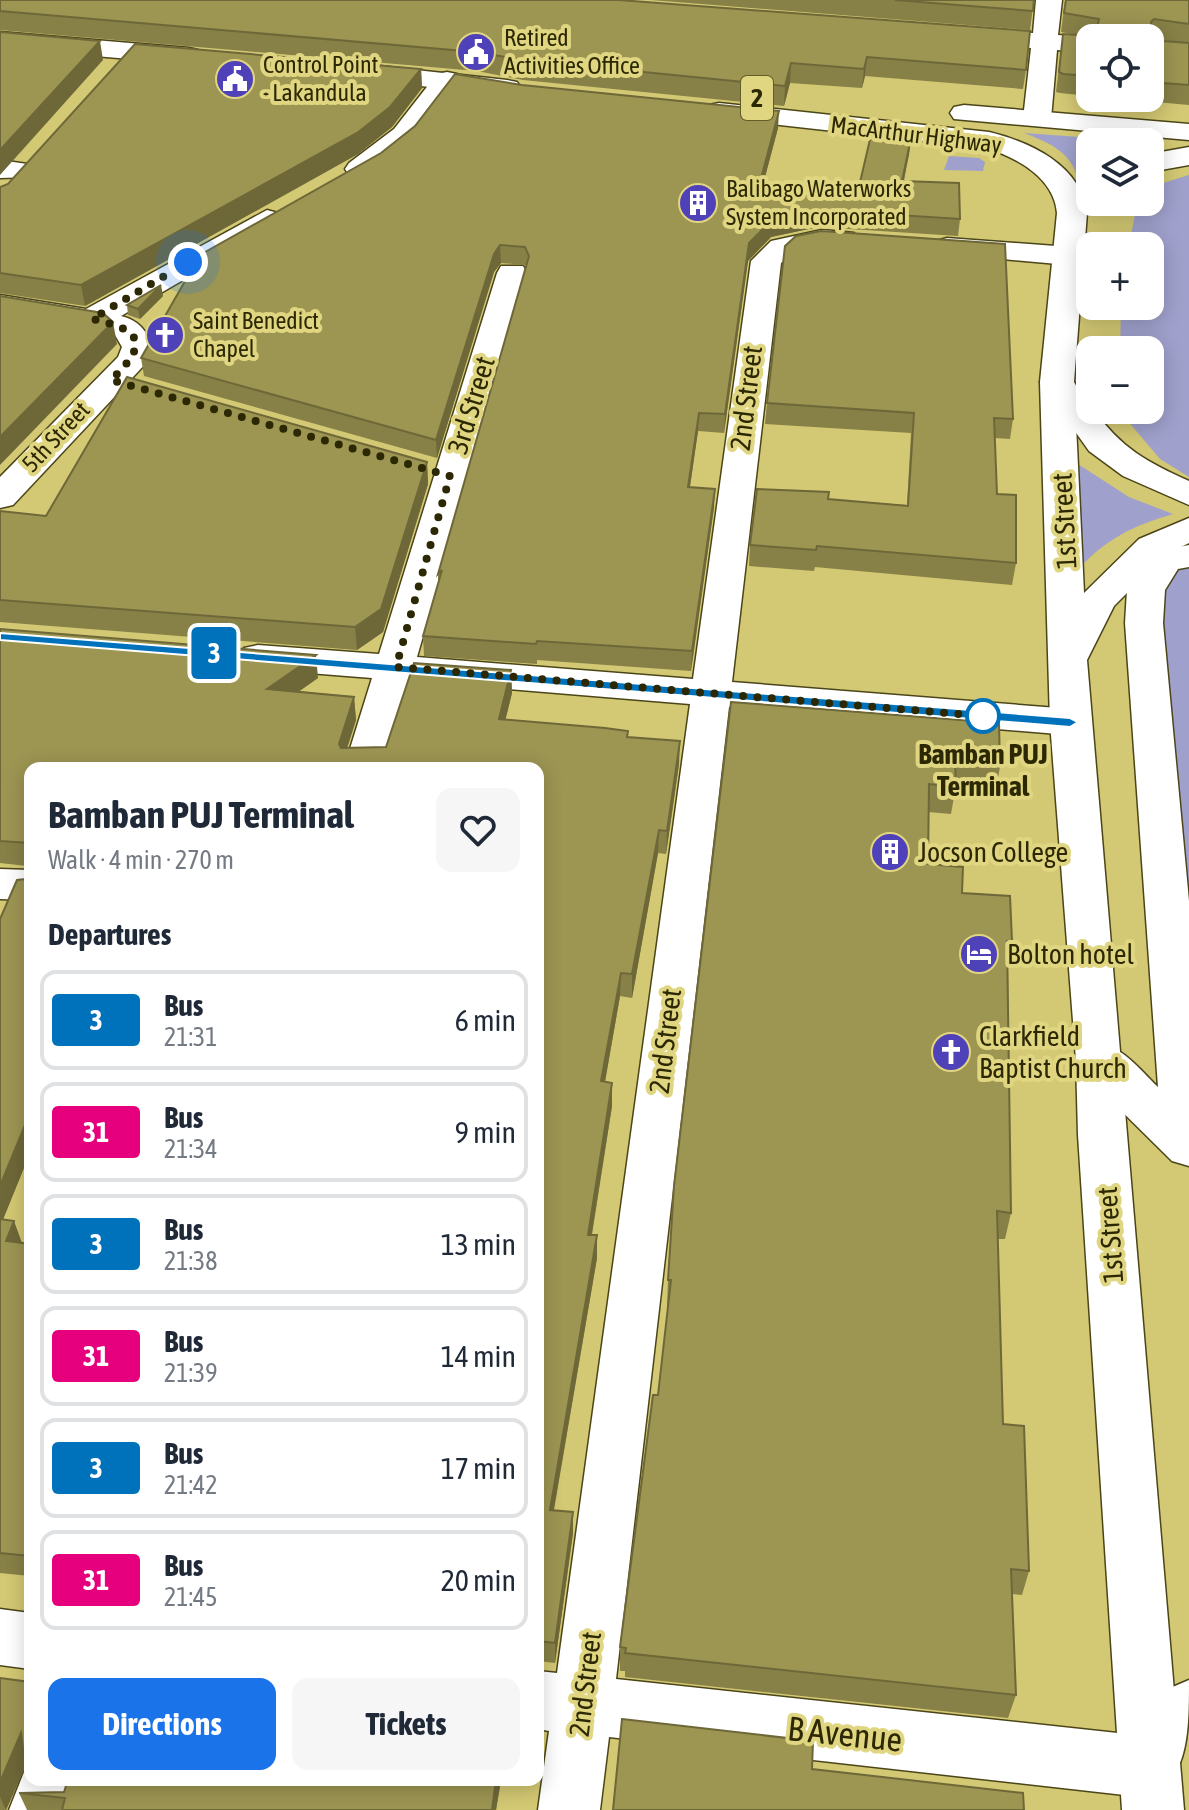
<!DOCTYPE html>
<meta charset="utf-8">
<style>
body{margin:0;font-family:"Asap Condensed",sans-serif;background:#f6f6f7;color:#1f2937;height:100vh;display:flex;flex-direction:column;font-size:30px;white-space:nowrap}
*{box-sizing:border-box;margin:0}
p{font-size:26px;color:#747a83}
.icon{flex:none;width:44px;height:44px;fill:none;stroke:currentColor;stroke-width:2;stroke-linecap:round;stroke-linejoin:round}
.map{position:relative;flex:1;overflow:hidden}
.sheet{position:absolute;left:24px;top:762px;width:520px;height:1024px;display:flex;flex-direction:column;background:#fff;border-radius:16px;box-shadow:0 4px 20px #0003}
.sheet>*{flex:none}
.badge{padding:0 16px;border-radius:6px;font-size:28px;line-height:52px}
.controls{position:absolute;left:1076px;top:24px;display:grid;gap:16px}
.controls a{display:grid;place-items:center;width:88px;height:88px;border-radius:16px;background:#fff;box-shadow:0 4px 20px #0003;font-size:40px}
.you{position:absolute;width:40px;height:40px;margin:-20px;border:6px solid #fff;border-radius:50%;background:#1a73e8;box-shadow:0 0 0 12px #1a73e833}
.map>.badge{position:absolute;translate:-50% -50%;box-shadow:0 0 0 4px #fff}
h2{padding:0 24px;font-size:30px;line-height:72px}
.round{display:grid;place-items:center;flex:none;width:84px;height:84px;border-radius:16px;background:#f6f6f7}
.overview{display:flex;align-items:center;justify-content:space-between;height:136px;padding:0 24px}
h1{font-size:38px;font-weight:700;line-height:60px}
.button{display:flex;gap:16px;margin-top:auto;padding:16px 24px}
.button a{flex:1;height:92px;border-radius:16px;background:#1a73e8;color:#fff;font-size:32px;font-weight:700;line-height:92px;text-align:center}
.button a+a{background:#f6f6f7;color:#1f2937}
ul{padding:0;list-style:none}
li{display:flex;align-items:center;gap:24px;height:100px;margin:0 16px 12px;padding:0 8px;border:4px solid #e0e1e3;border-radius:16px}
li div{flex:1}
li b{display:block;font-size:30px}
li em{font-style:normal}
li .badge{min-width:88px;font-weight:700;text-align:center}
.map>svg:first-child{display:block}
</style>
<div class="map">
<svg width="1189" height="1810" viewBox="0 0 1189 1810">
<rect width="100%" height="100%" fill="#d3c873"/>
<g fill="#9fa1cc">
<path d="M1024 133 1149 142H1090V175L1079 185C1074 153 1052 144 1024 133Z"/>
<path d="M949 156 979 158 985 162 983 171 944 170Z"/>
<path d="M1189 175V477L1160 459 1121 413V410H1150V350H1120L1121 306H1150V246H1129L1137 203 1150 202V187Z"/>
<path d="M1067 457 1129 497 1173 514C1130 527 1108 538 1077 570Z"/>
<path d="M1189 551V935L1155 646 1167 570Z"/>
</g>
<g fill="none" stroke-linecap="round" stroke-linejoin="round">
<g stroke="#4b4518" stroke-width="3">
<g id="minor">
<path d="M1036 0H1062L1058 35 1093 38H1090V53L1057 50 1051 119 1047 125H1027L1023 119 1031 48 969 44 956 36 969 28 1033 33Z"/>
<path d="M447 72 457 74 460 80C441 108 387 185 349 175L345 169 349 163 394 129 437 74Z"/>
<path d="M0 160 34 165 38 171 34 177 0 178Z"/>
<path d="M267 210 278 213 282 219 278 225 121 316C140 321 145 330 154 347L149 360 13 505 0 508V477L118 357 122 347 115 335 108 332 0 313V295L86 309Z"/>
<path d="M822 230 854 233 858 239 854 245C827 252 803 243 781 263L732 682 1070 709 1084 713 1090 722 1084 731 1070 735 729 707 616 1679 1136 1735 1168 1689 1189 1680C1189 1729 1189 1776 1151 1798L609 1737 600 1810H538L549 1731 538 1729V1671L557 1673 690 704 410 681 386 768H344L372 678 258 669 244 666 239 657 244 648 258 645 379 654 497 273 501 266H523L527 273 417 657 693 679 751 261 771 241Z"/>
<path d="M947 238 1069 247 1080 250 1084 256 1080 262 1069 265 936 253 932 247 936 241Z"/>
<path d="M1189 545V567L1178 569 1165 590 1163 623 1189 901V1166L1172 1161 1083 1073 1076 1060 1083 1047C1117 1037 1135 1065 1158 1087L1125 623 1127 590 1152 552Z"/>
<path d="M0 869 30 870V900L0 899Z"/>
<path d="M0 1609 30 1613V1669L0 1665Z"/>
<path d="M30 1757V1780H80L71 1810H9Z"/>
</g>
</g>
<g stroke="#4b4518" stroke-width="3">
<path id="major" d="M1057 372 1069 375 1074 382 1084 593 1139 539 1189 518V543L1165 555 1114 606 1087 660 1184 1810H1122L1078 1135 1076 1060 1050 722 1040 382 1045 375Z"/>
</g>
<g stroke="#4b4518" stroke-width="3">
<g id="highway">
<path d="M0 32 189 48 198 50 202 56 198 62 189 64 0 48Z"/>
<path d="M361 64 507 80 517 82 521 88 517 94 507 96 352 78 348 72 352 66Z"/>
<path d="M719 103 989 132C1030 142 1081 165 1087 213L1074 382 1090 410H1094C1121 448 1147 462 1189 481V505L1123 476 1089 451 1040 382 1057 213C1054 178 1018 158 986 148L709 117 705 111 709 105Z"/>
<path d="M964 105 1189 124V140L954 119 950 113 954 107Z"/>
<path d="M1189 147V165L1150 172V154Z"/>
</g>
</g>
<use href="#minor" fill="#fff" fill-rule="evenodd"/>
<use href="#major" fill="#fff" fill-rule="evenodd"/>
<use href="#highway" fill="#fff" fill-rule="evenodd"/>
</g>
<g fill="#878047" fill-rule="evenodd">
<path d="M0 0H619L1026 70 1023 89 865 76 862 88 790 83 784 106 523 80 477 71 0 30Z"/>
<path d="M651 0H1034L1030 30Z"/>
<path d="M1065 0H1189V105L1111 98H1150V38H1090V96L1060 93 1056 92 1063 34 1076 35 1061 32ZM1151 38 1182 43 1151 40Z"/>
<path d="M421 69 422 88 392 127 358 154 85 306 0 293V187Z"/>
<path d="M778 128 762 187 858 191 911 138 904 181 960 219 958 236 818 227 771 237 748 261 724 433 698 431 690 487 714 507 691 671 537 660V664L424 656 423 636 438 584V574L526 266V265L501 263 494 272 437 458 144 376 141 358Z"/>
<path d="M163 296 140 319 128 315 127 305Z"/>
<path d="M767 403 1013 419 1010 439 995 438 997 494 1016 563 1012 585 815 567 814 571 749 566 750 545 828 499 907 505 911 433 765 424Z"/>
<path d="M427 462 428 484 383 632 357 650 0 622V511L46 516Z"/>
<path d="M0 629 318 678 299 691 354 697 356 720 347 748 386 747 511 670 512 693 505 720 628 731V737L679 764 666 854 658 853 632 998 620 996 605 1082 612 1083V1106L592 1235 597 1258 554 1510 573 1512V1533L555 1663 538 1661V768H30V1153L3 1219 21 1243 30 1244V1576L0 1573V919L26 879 27 866 0 863Z"/>
<path d="M731 702 1000 767 995 794 955 791 951 814 928 812V864L962 893 1012 941 1008 962 1011 1213 1005 1239H998L1003 1424 1029 1571 1022 1595 1012 1594 1016 1695 1008 1718 625 1677V1671H620V1647L658 1395 668 1307 667 1306 668 1280Z"/>
<path d="M0 1678 30 1682V1770L27 1763 6 1810H0Z"/>
<path d="M68 1780H501L496 1810H27L19 1793 64 1792Z"/>
</g>
<g fill="#6e6839">
<path d="M100 41 103 60 0 175V150Z"/>
<path d="M867 57 865 76 862 88 864 69Z"/>
<path d="M791 63 790 83 784 106 785 86Z"/>
<path d="M421 69 422 88 392 127 358 154 85 306 81 285Z"/>
<path d="M779 111 778 128 758 204 759 186Z"/>
<path d="M911 138 909 155 900 198 902 181Z"/>
<path d="M820 210 818 227 771 237 748 261 724 433 725 414 749 243 772 220Z"/>
<path d="M500 245 501 263 494 272 437 458 436 440 494 254Z"/>
<path d="M161 285 163 296 140 319 138 309Z"/>
<path d="M113 322 117 344 0 465V437Z"/>
<path d="M699 413 698 431 687 506 688 487Z"/>
<path d="M427 462 428 484 383 632 357 650 355 627Z"/>
<path d="M715 489 714 507 691 671 692 651Z"/>
<path d="M316 655 318 678 270 712 267 689Z"/>
<path d="M511 670 512 693 500 742 499 719Z"/>
<path d="M354 697 356 720 341 767 339 744Z"/>
<path d="M680 741 679 764 666 854 667 831Z"/>
<path d="M659 830 658 853 632 998V974Z"/>
<path d="M621 973 620 996 601 1104V1081Z"/>
<path d="M612 1083V1106L588 1257V1235Z"/>
<path d="M30 1113V1153L0 1227V1186Z"/>
<path d="M14 1221 22 1243 6 1241Z"/>
<path d="M597 1235V1258L550 1531V1510Z"/>
<path d="M573 1512V1533L555 1663V1643Z"/>
<path d="M21 1733 24 1756 27 1763 6 1810 0 1797V1782Z"/>
<path d="M496 1780H501L496 1810H492Z"/>
</g>
<g fill="#9d9552" stroke="#6e6839" stroke-width="2">
<path d="M0 0H619L1030 31 1026 70 867 57 864 69 791 63 785 86 523 60 476 52 0 11Z"/>
<path d="M895 0H1034L1033 11Z"/>
<path d="M1066 0H1189V24L1154 19 1151 22V40L1189 43V85L1150 82V38H1090V76L1063 74 1059 72 1063 34 1095 36 1099 19 1064 13Z"/>
<path d="M0 32 100 41 0 150Z"/>
<path d="M135 44 421 69 390 107 357 133 81 285 0 273V187L8 184Z"/>
<path d="M455 74 522 85 779 111 759 186 858 191 871 135 911 138 902 181 959 183 960 219 820 210 772 220 749 243 725 414 699 413 688 487 715 489 692 651 537 641 536 644 423 636 442 570 438 574 529 256 525 247 500 245 494 254 436 440 141 358 200 255 381 153 415 126Z"/>
<path d="M821 231 1005 244 1013 419 994 418 997 494 1016 495V563L817 546 816 550 750 545 757 489 829 492 828 499 908 506 914 413 767 403 785 246 796 236Z"/>
<path d="M161 285 138 309 127 305Z"/>
<path d="M0 296 103 313 113 322 0 437Z"/>
<path d="M127 377 427 462 381 609 355 627 0 600V511L46 516Z"/>
<path d="M0 629 316 655 267 689 354 697 339 744 341 748 386 747 414 663 511 670 499 719 605 728 628 731 627 737 680 741 667 831 659 830 632 974 621 973 601 1081 612 1083 588 1235H597L550 1510 573 1512 555 1643 538 1641V768H30V843L0 841Z"/>
<path d="M731 702 999 723 1000 767 955 763 956 787 929 784 928 864 963 867 962 893 1010 896 1012 941H1007L1011 1213 997 1211 1003 1424 1024 1426 1029 1571 1011 1569 1016 1695 625 1653 626 1648 620 1647 653 1395H658L671 1280H668L674 1186Z"/>
<path d="M30 852V1113L0 1186V919L17 880 26 879 27 858Z"/>
<path d="M0 1219 14 1221 6 1241 30 1244V1556L0 1553Z"/>
<path d="M0 1678 30 1682V1756H24L21 1733 0 1782Z"/>
<path d="M622 1719 813 1741 812 1769 1023 1793 1024 1810H613Z"/>
<path d="M68 1780H496L492 1810H62L65 1798 19 1793 64 1792Z"/>
</g>
<path fill="#0072bc" stroke="#fff" stroke-width="2" d="M0 633 1070 718 1078 722 1070 727 0 640Z"/>
<g fill="none" stroke-linecap="round" stroke-linejoin="round">
<path stroke="#2c2803" stroke-width="8" stroke-dasharray="0 14.4" d="M188 262 92 319C142 330 150 343 111 380L450 476 396 667 983 716"/>
</g>
<defs>
<g id="civic-disc" transform="scale(2)"><circle r="9.5" fill="#4f41b8" stroke="#e0d580"/><path d="M-.6-6.5H3V-4.5H.6V-3L4-1V1h2V6H-6V1h2V-1L-.6-3ZM-1.2 2.5V6h2.4V2.5Z" fill="#fff"/></g>
<g id="building-disc" transform="scale(2)"><circle r="9.5" fill="#4f41b8" stroke="#e0d580"/><path d="M-4-6H4V6H1V3H-1V6H-4ZM-2.5-4.3h1.7v1.8h-1.7ZM.8-4.3h1.7v1.8H.8ZM-2.5-1h1.7V.8h-1.7ZM.8-1h1.7V.8H.8Z" fill="#fff"/></g>
<g id="church-disc" transform="scale(2)"><circle r="9.5" fill="#4f41b8" stroke="#e0d580"/><path d="M-1.2-6h2.4v3.5h3.3v2.4h-3.3V6h-2.4V-.1h-3.3v-2.4h3.3Z" fill="#fff"/></g>
<g id="hotel-disc" transform="scale(2)"><circle r="9.5" fill="#4f41b8" stroke="#e0d580"/><path d="M-6-4.5h1.5V1H6V5H4.5V3h-9V5H-6ZM-4 0a1.8 1.8 0 1 1 3.6 0ZM.5 0V-2.5h3Q6-2.5 6 0Z" fill="#fff"/></g>
</defs>
<g fill-rule="evenodd">
<use href="#civic-disc" x="476" y="52"/>
<use href="#civic-disc" x="235" y="79"/>
<use href="#building-disc" x="698" y="203"/>
<use href="#church-disc" x="165" y="335"/>
<use href="#building-disc" x="890" y="852"/>
<use href="#hotel-disc" x="979" y="954"/>
<use href="#church-disc" x="951" y="1052"/>
</g>
<circle fill="#fff" stroke="#0072bc" stroke-width="4" cx="983" cy="716" r="16"/>
<g text-anchor="middle" stroke-width="8" stroke-linejoin="round" paint-order="stroke">
<g font-size="24" fill="#2c2803" stroke="#e0d580" text-anchor="start">
<text x="504" y="46">Retired<tspan x="504" dy="28">Activities Office</tspan></text>
<text x="263" y="73">Control Point<tspan x="263" dy="28">- Lakandula</tspan></text>
<text x="726" y="197">Balibago Waterworks<tspan x="726" dy="28">System Incorporated</tspan></text>
<text x="193" y="329">Saint Benedict<tspan x="193" dy="28">Chapel</tspan></text>
</g>
<g font-size="24" fill="#2c2803" stroke="#e0d580">
<text transform="translate(916 135) rotate(7)" y="8">MacArthur Highway</text>
<text transform="translate(56 437) rotate(-47)" y="8">5th Street</text>
</g>
<rect fill="#e0d580" stroke="#625c28" stroke-width="2" x="741" y="76" width="32" height="44" rx="6"/>
<g font-size="26" font-weight="bold" fill="#2c2803">
<text x="757" y="107">2</text>
</g>
<g font-size="28" fill="#2c2803" stroke="#e0d580">
<text transform="translate(746 398) rotate(-83)" y="10">2nd Street</text>
<text transform="translate(471 405) rotate(-73)" y="10">3rd Street</text>
<text transform="translate(1064 521) rotate(-93)" y="10">1st Street</text>
<text transform="translate(665 1041) rotate(-83)" y="10">2nd Street</text>
<text transform="translate(1110 1235) rotate(-94)" y="10">1st Street</text>
<text transform="translate(585 1684) rotate(-83)" y="10">2nd Street</text>
</g>
<g font-size="28" font-weight="bold" fill="#2c2803" stroke="#e0d580">
<text x="983" y="764">Bamban PUJ<tspan x="983" dy="32">Terminal</tspan></text>
</g>
<g font-size="28" fill="#2c2803" stroke="#e0d580" text-anchor="start">
<text x="918" y="862">Jocson College</text>
<text x="1007" y="964">Bolton hotel</text>
<text x="979" y="1046">Clarkfield<tspan x="979" dy="32">Baptist Church</tspan></text>
</g>
<g font-size="34" fill="#2c2803" stroke="#e0d580">
<text transform="translate(845 1734) rotate(6)" y="12">B Avenue</text>
</g>
</g>
</svg>
<div class="controls">
<a><svg class="icon" aria-label="locate" viewBox="0 0 24 24"><circle cx="12" cy="12" r="6"/><path d="M12 2v4M12 18v4M2 12h4M18 12h4"/></svg></a>
<a><svg class="icon" aria-label="layers" viewBox="0 0 24 24"><path d="M12 4l9 5-9 5-9-5zM3 14l9 5 9-5"/></svg></a>
<a>+</a>
<a>−</a>
</div>
<div class="you" style="left:188px;top:262px"></div>
<b class="badge" style="left:214px;top:653px;background:#0072bc;color:#fff">3</b>
<section class="sheet">
<div class="overview"><div><h1>Bamban PUJ Terminal</h1><p>Walk · 4 min · 270 m</p></div><a class="round"><svg class="icon" aria-label="heart" viewBox="0 0 24 24"><path d="M12 20l-8-8c-3-5 5-10 8-4 3-6 11-1 8 4z"/></svg></a></div>
<h2>Departures</h2>
<ul>
<li><span class="badge" style="background:#0072bc;color:#fff">3</span><div><b>Bus</b><p>21:31</p></div><em>6 min</em></li>
<li><span class="badge" style="background:#e6007e;color:#fff">31</span><div><b>Bus</b><p>21:34</p></div><em>9 min</em></li>
<li><span class="badge" style="background:#0072bc;color:#fff">3</span><div><b>Bus</b><p>21:38</p></div><em>13 min</em></li>
<li><span class="badge" style="background:#e6007e;color:#fff">31</span><div><b>Bus</b><p>21:39</p></div><em>14 min</em></li>
<li><span class="badge" style="background:#0072bc;color:#fff">3</span><div><b>Bus</b><p>21:42</p></div><em>17 min</em></li>
<li><span class="badge" style="background:#e6007e;color:#fff">31</span><div><b>Bus</b><p>21:45</p></div><em>20 min</em></li>
</ul>
<div class="button"><a>Directions</a><a>Tickets</a></div>
</section>
</div>
